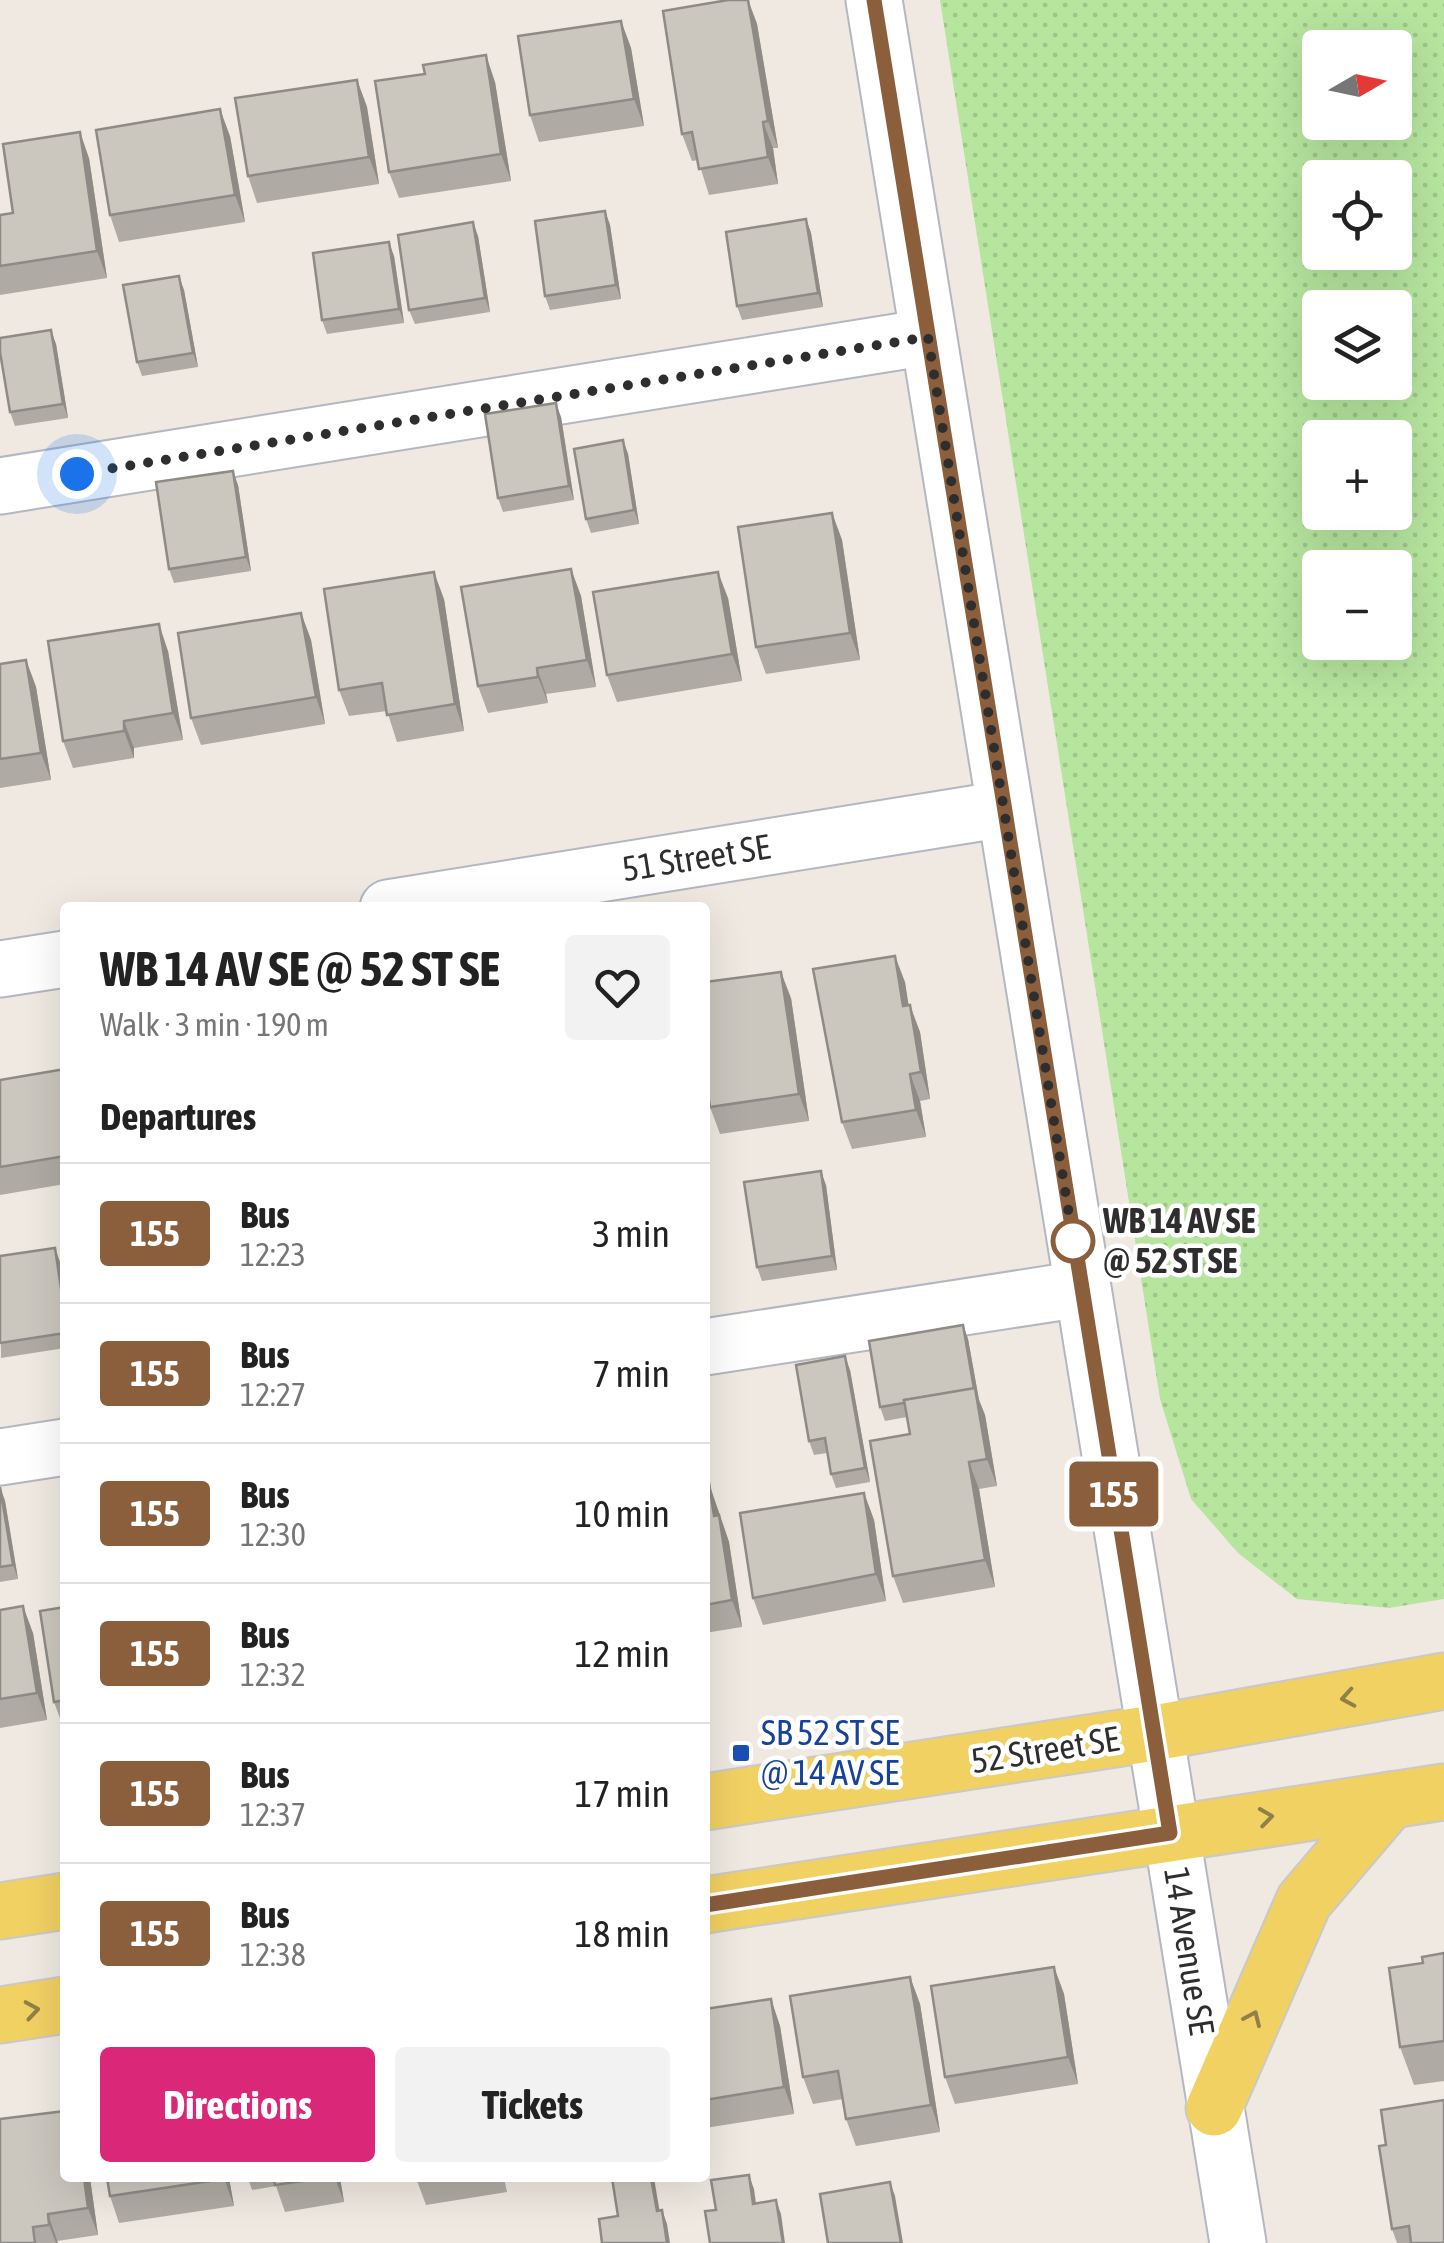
<!DOCTYPE html>
<meta charset="utf-8">
<style>
body{margin:0;font-family:"Asap Condensed",sans-serif;background:#f2f2f2;color:#222;height:100vh;display:flex;flex-direction:column;font-size:38px;white-space:nowrap}
*{box-sizing:border-box;margin:0}
p{font-size:32px;color:#767676}
.icon{flex:none;width:55px;height:55px;fill:none;stroke:currentColor;stroke-width:2;stroke-linecap:round;stroke-linejoin:round}
.map{position:relative;flex:1;overflow:hidden}
.panel{position:absolute;left:60px;top:902px;width:650px;height:1280px;display:flex;flex-direction:column;background:#fff;border-radius:10px;box-shadow:0 10px 40px #0002}
.panel>*{flex:none}
.badge{padding:0 20px;border-radius:8px;font-size:35px;line-height:65px}
.needle{width:65px;rotate:81deg}
.tools{position:absolute;left:1302px;top:30px;display:grid;gap:20px}
.tools a{display:grid;place-items:center;width:110px;height:110px;border-radius:10px;background:#fff;box-shadow:0 10px 40px #0002;font-size:50px}
.you{position:absolute;width:50px;height:50px;margin:-25px;border:8px solid #fff;border-radius:50%;background:#1a73e8;box-shadow:0 0 0 15px #1a73e833}
.map>.badge{position:absolute;translate:-50% -50%;box-shadow:0 0 0 5px #fff}
h2{padding:0 40px;font-size:38px;line-height:90px}
.round{display:grid;place-items:center;flex:none;width:105px;height:105px;border-radius:10px;background:#f2f2f2}
.overview{display:flex;align-items:center;justify-content:space-between;height:170px;padding:0 40px}
h1{font-size:48px;font-weight:700;line-height:75px}
.primary-button{display:flex;gap:20px;margin-top:auto;padding:20px 40px}
.primary-button a{flex:1;height:115px;border-radius:10px;background:#db2777;color:#fff;font-size:40px;font-weight:700;line-height:115px;text-align:center}
.primary-button a+a{background:#f2f2f2;color:#222}
ul{padding:0;list-style:none}
li{display:flex;align-items:center;gap:30px;height:140px;padding:0 40px;border-top:2px solid #e0e0e0}
li div{flex:1}
li b{display:block;font-size:38px}
li em{font-style:normal}
li .badge{min-width:110px;font-weight:700;text-align:center}
.map>svg:first-child{display:block}
</style>
<div class="map">
<svg width="1444" height="2243" viewBox="0 0 1444 2243">
<defs>
<pattern id="green-dots" width="8" height="8" patternUnits="userSpaceOnUse" patternTransform="scale(2.5)"><rect width="8" height="8" fill="#b6e59e"/><path d="M2 2h.1M6 6h.1" fill="none" stroke="#9dc588" stroke-width="1.8" stroke-linecap="round"/></pattern>
</defs>
<rect width="100%" height="100%" fill="#efe9e1"/>
<path fill="url(#green-dots)" fill-rule="evenodd" d="M940 0H1444V1599L1389 1608 1297 1599 1238 1553 1191 1499 1160 1399ZM1320 48H1395V122H1320ZM1320 178H1395V252H1320ZM1320 308H1395V382H1320ZM1320 438H1395V512H1320ZM1320 568H1395V642H1320Z"/>
<g fill="none" stroke-linecap="round" stroke-linejoin="round">
<g stroke="#b4b7c1" stroke-width="59">
<g id="minor">
<path d="M874 0 1238 2243"/>
<path d="M0 486 928 337"/>
<path d="M388 908 1004 809"/>
<path d="M0 969 65 959"/>
<path d="M705 1347 1081 1289"/>
<path d="M0 1457 65 1447"/>
</g>
</g>
<g stroke="#c9c9c9" stroke-width="59">
<g id="major">
<path d="M705 1802 1154 1733 1444 1681"/>
<path d="M705 1905 1444 1792"/>
<path d="M0 1911 65 1901"/>
<path d="M0 2015 65 2005"/>
<path d="M1214 2108 1304 1901 1390 1800"/>
</g>
</g>
<use href="#minor" stroke="#fff" stroke-width="55"/>
<use href="#major" stroke="#f2d163" stroke-width="55"/>
</g>
<g fill="#afaba4">
<path d="M748 0 757 24 778 148H773L778 184 709 195 698 160 692 161 682 134Z"/>
<path d="M621 21 631 48 644 126 539 142 530 115Z"/>
<path d="M357 80 367 107 379 184 257 203 248 176Z"/>
<path d="M495 82 511 181 399 198 389 172Z"/>
<path d="M230 136 245 222 119 242 110 215Z"/>
<path d="M89 158 107 278 0 295V215L13 213Z"/>
<path d="M605 211 610 225 621 299 550 310 545 296Z"/>
<path d="M806 219 811 233 823 307 742 320 737 306Z"/>
<path d="M478 236 490 312 415 324 409 310Z"/>
<path d="M394 256 404 323 327 334 322 320Z"/>
<path d="M184 290 198 367 142 376 137 362Z"/>
<path d="M56 344 68 418 15 426 10 412Z"/>
<path d="M561 417 574 500 503 512 498 498Z"/>
<path d="M623 440 628 454 639 524 591 533 586 519Z"/>
<path d="M238 485 251 571 174 583 169 569Z"/>
<path d="M832 513 842 540 860 660 766 674 756 647Z"/>
<path d="M571 569 581 596 596 687 546 694 548 703 488 713 478 686Z"/>
<path d="M728 598 742 681 617 702 607 675Z"/>
<path d="M444 599 464 731 397 742 387 711 349 716 339 690Z"/>
<path d="M301 613 311 640 325 724 201 745 191 718Z"/>
<path d="M168 651 183 740 134 748V758L73 768 63 741Z"/>
<path d="M26 660 36 687 51 780 0 788V664Z"/>
<path d="M905 982 908 1006 920 1032 930 1099 920 1101 926 1137 852 1149 842 1122Z"/>
<path d="M791 998 809 1121 720 1134 710 1107Z"/>
<path d="M65 1069V1184L0 1195V1080Z"/>
<path d="M826 1185 837 1270 762 1281 757 1267Z"/>
<path d="M0 1256 60 1262 65 1295V1348L1 1358Z"/>
<path d="M963 1325 968 1339 979 1400 985 1415 997 1486 979 1489 995 1587 903 1603 893 1576 910 1434 907 1417 885 1421 880 1407Z"/>
<path d="M850 1370 870 1482 836 1488 831 1474 827 1453 814 1455 809 1441Z"/>
<path d="M705 1483 718 1510 729 1542 742 1627 705 1633Z"/>
<path d="M0 1487 5 1501 18 1579 0 1582Z"/>
<path d="M864 1493 874 1520 886 1601 763 1625 753 1598Z"/>
<path d="M65 1607V1728L64 1729 54 1702Z"/>
<path d="M0 1610 33 1633 47 1720 0 1728Z"/>
<path d="M1444 1953V2081L1414 2085 1400 2047 1423 1963Z"/>
<path d="M1054 1967 1064 1994 1078 2084 955 2104 945 2077Z"/>
<path d="M910 1977 920 2004 940 2132 856 2146 846 2119 843 2099 813 2104 803 2077Z"/>
<path d="M771 1999 780 2026 794 2114 705 2128V2009Z"/>
<path d="M1379 2146 1444 2243H1397L1392 2229Z"/>
<path d="M65 2178H90L98 2235 57 2241 58 2243H0Z"/>
<path d="M229 2178 234 2206 119 2223 110 2196Z"/>
<path d="M248 2178H340L344 2202 285 2212 276 2186 252 2190Z"/>
<path d="M416 2178H504L507 2192 426 2205Z"/>
</g>
<g fill="#8e8b86">
<path d="M748 0 757 24 778 148 768 121Z"/>
<path d="M621 21 631 48 644 126 634 99Z"/>
<path d="M486 55 495 82 511 181 501 154Z"/>
<path d="M357 80 367 107 379 184 369 157Z"/>
<path d="M220 109 230 136 245 222 235 195Z"/>
<path d="M763 122 773 148 778 184 768 157Z"/>
<path d="M80 132 89 158 107 278 97 251Z"/>
<path d="M605 211 610 225 621 299 616 285Z"/>
<path d="M806 219 811 233 823 307 818 293Z"/>
<path d="M473 222 478 236 490 312 485 298Z"/>
<path d="M389 242 394 256 404 323 399 309Z"/>
<path d="M179 276 184 290 198 367 193 353Z"/>
<path d="M51 330 56 344 68 418 63 404Z"/>
<path d="M556 403 561 417 574 500 569 486Z"/>
<path d="M623 440 628 454 639 524 634 510Z"/>
<path d="M233 471 238 485 251 571 246 557Z"/>
<path d="M832 513 842 540 860 660 850 633Z"/>
<path d="M571 569 581 596 596 687 587 660Z"/>
<path d="M434 572 444 599 464 731 455 704Z"/>
<path d="M718 572 728 598 742 681 732 654Z"/>
<path d="M301 613 311 640 325 724 316 697Z"/>
<path d="M159 624 168 651 183 740 173 713Z"/>
<path d="M26 660 36 687 51 780 41 753Z"/>
<path d="M537 668 546 694 548 703 538 677Z"/>
<path d="M124 721 134 748V758L124 731Z"/>
<path d="M895 956 905 982 913 1033 903 1006Z"/>
<path d="M781 972 791 998 809 1121 799 1094Z"/>
<path d="M910 1005 920 1032 930 1099 921 1072Z"/>
<path d="M910 1074 920 1101 926 1137 916 1110Z"/>
<path d="M821 1171 826 1185 837 1270 832 1256Z"/>
<path d="M55 1248 60 1262 65 1295V1315Z"/>
<path d="M963 1325 968 1339 979 1400 985 1415 997 1486 987 1459Z"/>
<path d="M845 1356 850 1370 870 1482 865 1468Z"/>
<path d="M969 1462 979 1489 995 1587 985 1560Z"/>
<path d="M709 1483 729 1542 742 1627 732 1600 714 1516Z"/>
<path d="M0 1487 5 1501 18 1579 13 1565Z"/>
<path d="M864 1493 874 1520 886 1601 876 1574Z"/>
<path d="M23 1606 33 1633 47 1720 37 1693Z"/>
<path d="M1054 1967 1064 1994 1078 2084 1068 2057Z"/>
<path d="M910 1977 920 2004 940 2132 931 2105Z"/>
<path d="M771 1999 780 2026 794 2114 784 2087Z"/>
<path d="M749 2175 754 2189 758 2218 753 2204Z"/>
<path d="M84 2178H90L98 2235 88 2208Z"/>
<path d="M224 2178H229L234 2206Z"/>
<path d="M335 2178H340L344 2202Z"/>
<path d="M651 2178H654L662 2225 657 2211Z"/>
<path d="M890 2182 895 2196 903 2243H901Z"/>
<path d="M776 2200 781 2214 785 2243H783Z"/>
<path d="M662 2210 667 2224 670 2243H667Z"/>
<path d="M48 2214 58 2243H56L49 2225Z"/>
</g>
<g fill="#cbc7bf" stroke="#8e8b86" stroke-width="2.5">
<path d="M728 0H748L768 121 763 122 768 157 699 169 692 132 682 134 663 11Z"/>
<path d="M621 21 634 99 530 115 518 36Z"/>
<path d="M486 55 501 154 389 172 375 81 425 74 423 65Z"/>
<path d="M357 80 369 157 248 176 235 98Z"/>
<path d="M220 109 235 195 110 215 96 130Z"/>
<path d="M80 132 97 251 0 266V215L13 213 3 144Z"/>
<path d="M605 211 616 285 545 296 535 221Z"/>
<path d="M806 219 818 293 737 306 726 232Z"/>
<path d="M473 222 485 298 409 310 398 235Z"/>
<path d="M389 242 399 309 322 320 313 253Z"/>
<path d="M179 276 193 353 137 362 123 285Z"/>
<path d="M51 330 63 404 10 412 0 352V338Z"/>
<path d="M556 403 569 486 498 498 485 414Z"/>
<path d="M623 440 634 510 586 519 574 449Z"/>
<path d="M233 471 246 557 169 569 156 482Z"/>
<path d="M832 513 850 633 756 647 738 527Z"/>
<path d="M571 569 587 660 537 668 538 677 478 686 461 587Z"/>
<path d="M434 572 455 704 387 715 382 683 339 690 324 589Z"/>
<path d="M718 572 732 654 607 675 593 592Z"/>
<path d="M301 613 316 697 191 718 178 633Z"/>
<path d="M159 624 173 713 124 721V731L63 741 48 641Z"/>
<path d="M26 660 41 753 0 759V664Z"/>
<path d="M895 956 903 1006 910 1005 921 1072 910 1074 916 1110 842 1122 813 969Z"/>
<path d="M781 972 799 1094 710 1107 705 1073V982Z"/>
<path d="M65 1069V1156L0 1167V1080Z"/>
<path d="M821 1171 832 1256 757 1267 744 1182Z"/>
<path d="M55 1248 65 1315V1333L0 1343V1256Z"/>
<path d="M963 1325 974 1389 904 1400V1403L880 1407 869 1341Z"/>
<path d="M845 1356 865 1468 831 1474 825 1438 809 1441 796 1365Z"/>
<path d="M975 1388 987 1459 969 1462 985 1560 893 1576 870 1441 910 1434 904 1400Z"/>
<path d="M705 1483H709L714 1516 719 1515 732 1600 705 1605Z"/>
<path d="M0 1487 13 1565 0 1567Z"/>
<path d="M864 1493 876 1574 753 1598 740 1513Z"/>
<path d="M23 1606 37 1693 0 1699V1610Z"/>
<path d="M65 1607V1700L54 1702 40 1611Z"/>
<path d="M1444 1953V2041L1400 2047 1389 1968 1423 1963 1422 1957Z"/>
<path d="M1054 1967 1068 2057 945 2077 931 1986Z"/>
<path d="M910 1977 931 2105 846 2119 838 2071 803 2077 790 1996Z"/>
<path d="M771 1999 784 2087 705 2100V2009Z"/>
<path d="M1444 2100V2243H1411L1409 2226 1392 2229 1379 2146 1386 2145 1381 2110Z"/>
<path d="M65 2111V2178H84L88 2208 48 2214 49 2225 33 2227 35 2243H0V2119Z"/>
<path d="M749 2175 753 2204 776 2200 783 2243H710L705 2211 716 2210 711 2180Z"/>
<path d="M107 2178H224V2179L110 2196Z"/>
<path d="M274 2178H322L275 2185Z"/>
<path d="M612 2178H651L657 2211 662 2210 667 2243H602L599 2219 618 2216Z"/>
<path d="M890 2182 901 2243H828L820 2194Z"/>
</g>
<defs><path id="oneway-chevron" d="M-2-3.5L2.5 0L-2 3.5" fill="none" stroke-width="1.6" stroke-linecap="round" stroke-linejoin="round" transform="scale(2.5)"/></defs>
<g stroke="#908048">
<use href="#oneway-chevron" transform="translate(1348 1698) rotate(170)"/>
<use href="#oneway-chevron" transform="translate(1266 1817) rotate(-8)"/>
<use href="#oneway-chevron" transform="translate(32 2010) rotate(-9)"/>
<use href="#oneway-chevron" transform="translate(1253 2018) rotate(-66)"/>
</g>
<g fill="none" stroke-linecap="round" stroke-linejoin="round">
<g stroke="#fff" stroke-width="22">
<path id="line" d="M705 1905 1170 1833 874 0"/>
</g>
<use href="#line" stroke="#8b5e3c" stroke-width="15"/>
<path stroke="#2e2e2e" stroke-width="10" stroke-dasharray="0 18" d="M77 474 928 337 1075 1252 1073 1241"/>
</g>
<circle fill="#fff" stroke="#8b5e3c" stroke-width="5" cx="1073" cy="1241" r="20"/>
<rect fill="#1a4fb4" stroke="#fff" stroke-width="4" x="731" y="1743" width="20" height="20" rx="5"/>
<g text-anchor="middle" stroke-width="9" stroke-linejoin="round" paint-order="stroke">
<g font-size="35" fill="#2e2e2e" stroke="#fff">
<text transform="translate(696 858) rotate(-9)" y="12">51 Street SE</text>
<text transform="translate(1045 1750) rotate(-9)" y="12">52 Street SE</text>
<text transform="translate(1189 1951) rotate(81)" y="12">14 Avenue SE</text>
</g>
<g font-size="35" font-weight="bold" fill="#2e2e2e" stroke="#fff" text-anchor="start">
<text x="1103" y="1233">WB 14 AV SE<tspan x="1103" dy="40">@ 52 ST SE</tspan></text>
</g>
<g font-size="35" fill="#164399" stroke="#fff" text-anchor="start">
<text x="761" y="1745">SB 52 ST SE<tspan x="761" dy="40">@ 14 AV SE</tspan></text>
</g>
</g>
</svg>
<div class="tools">
<a><svg class="needle" viewBox="-14 -14 28 28"><path d="M0-13l5 13h-10z" fill="#e53935"/><path d="M0 13l5-13h-10z" fill="#767676"/></svg></a>
<a><svg class="icon" aria-label="locate" viewBox="0 0 24 24"><circle cx="12" cy="12" r="6"/><path d="M12 2v4M12 18v4M2 12h4M18 12h4"/></svg></a>
<a><svg class="icon" aria-label="layers" viewBox="0 0 24 24"><path d="M12 4l9 5-9 5-9-5zM3 14l9 5 9-5"/></svg></a>
<a>+</a>
<a>−</a>
</div>
<div class="you" style="left:77px;top:474px"></div>
<b class="badge" style="left:1114px;top:1494px;background:#8b5e3c;color:#fff">155</b>
<section class="panel">
<div class="overview"><div><h1>WB 14 AV SE @ 52 ST SE</h1><p>Walk · 3 min · 190 m</p></div><a class="round"><svg class="icon" aria-label="heart" viewBox="0 0 24 24"><path d="M12 20l-8-8c-3-5 5-10 8-4 3-6 11-1 8 4z"/></svg></a></div>
<h2>Departures</h2>
<ul>
<li><span class="badge" style="background:#8b5e3c;color:#fff">155</span><div><b>Bus</b><p>12:23</p></div><em>3 min</em></li>
<li><span class="badge" style="background:#8b5e3c;color:#fff">155</span><div><b>Bus</b><p>12:27</p></div><em>7 min</em></li>
<li><span class="badge" style="background:#8b5e3c;color:#fff">155</span><div><b>Bus</b><p>12:30</p></div><em>10 min</em></li>
<li><span class="badge" style="background:#8b5e3c;color:#fff">155</span><div><b>Bus</b><p>12:32</p></div><em>12 min</em></li>
<li><span class="badge" style="background:#8b5e3c;color:#fff">155</span><div><b>Bus</b><p>12:37</p></div><em>17 min</em></li>
<li><span class="badge" style="background:#8b5e3c;color:#fff">155</span><div><b>Bus</b><p>12:38</p></div><em>18 min</em></li>
</ul>
<div class="primary-button"><a>Directions</a><a>Tickets</a></div>
</section>
</div>
